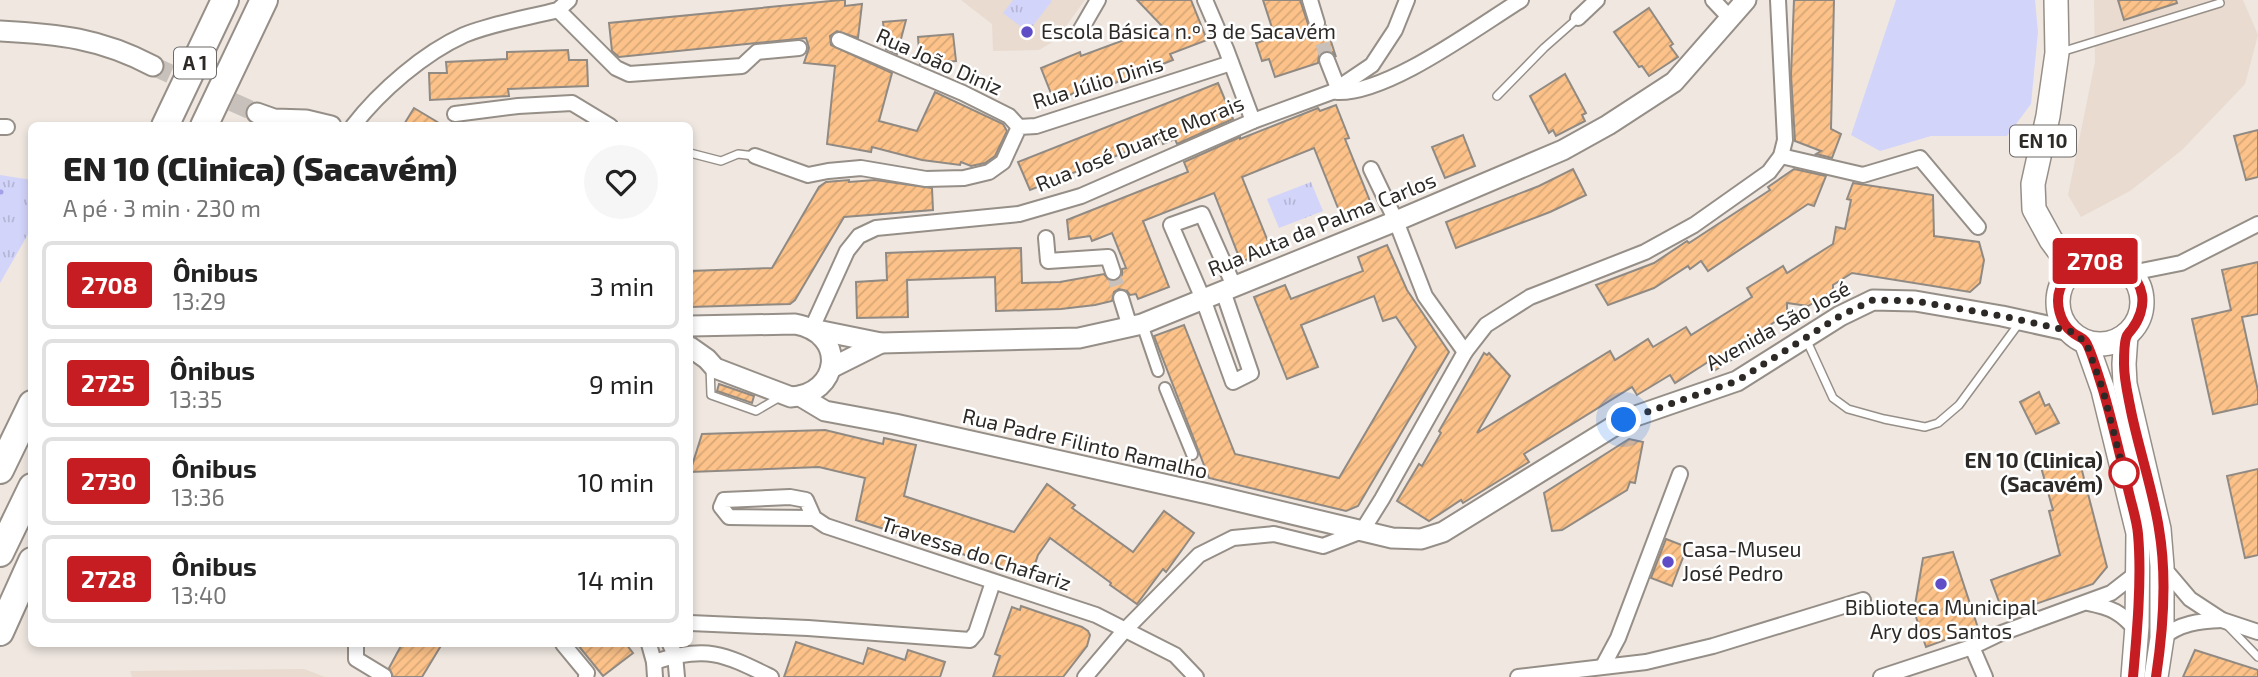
<!DOCTYPE html>
<html lang="pt">
<meta charset="utf-8">
<style>
body{margin:0;font-family:"Exo 2",sans-serif;background:#f6f6f6;color:#222;height:100vh;display:flex;flex-direction:column;font-size:26px;white-space:nowrap}
*{box-sizing:border-box;margin:0}
p{font-size:23px;color:#767676}
.icon{flex:none;width:38px;height:38px;fill:none;stroke:currentColor;stroke-width:2;stroke-linecap:round;stroke-linejoin:round}
.map{position:relative;flex:1;overflow:hidden}
.side{position:absolute;left:28px;top:122px;width:665px;height:525px;display:flex;flex-direction:column;background:#fff;border-radius:10px;box-shadow:0 4px 10px #0003}
.side>*{flex:none}
.badge{padding:0 14px;border-radius:5px;font-size:24px;line-height:46px}
.you{position:absolute;width:35px;height:35px;margin:-18px;border:5px solid #fff;border-radius:50%;background:#1a73e8;box-shadow:0 0 0 10px #1a73e833}
.map>.badge{position:absolute;translate:-50% -50%;box-shadow:0 0 0 4px #fff}
.round{display:grid;place-items:center;flex:none;width:74px;height:74px;border-radius:37px;background:#f6f6f6}
.head{display:flex;align-items:center;justify-content:space-between;height:119px;padding:0 35px}
h1{font-size:33px;font-weight:800;line-height:52px}
ul{padding:0;list-style:none}
li{display:flex;align-items:center;gap:21px;height:88px;margin:0 14px 10px;padding:0 21px;border:4px solid #e0e0e0;border-radius:10px}
li div{flex:1}
li b{display:block;font-size:26px}
li em{font-style:normal}
li .badge{min-width:77px;font-weight:700;text-align:center}
.map>svg:first-child{display:block}
</style>
<div class="map">
<svg width="2258" height="677" viewBox="0 0 2258 677">
<defs>
<pattern id="grass-tufts" width="24" height="20" patternUnits="userSpaceOnUse" patternTransform="scale(1.75)"><rect width="24" height="20" fill="#d3d4fa"/><path d="M3 7l-1-3M5 7V3M7 7l1-3M15 17l-1-3M17 17v-4M19 17l1-3" fill="none" stroke="#b5b6d6"/></pattern>
<pattern id="building-hatch" width="6" height="6" patternUnits="userSpaceOnUse" patternTransform="scale(1.75)"><rect width="6" height="6" fill="#fcc289"/><path d="M-1 1l2-2M0 6l6-6M5 7l2-2" fill="none" stroke="#d8a776"/></pattern>
</defs>
<rect width="100%" height="100%" fill="#efe7e0"/>
<g fill="#e9dbcf">
<path d="M961 0H1085L1056 40 1039 50 993 51 992 24Z"/>
<path d="M2094 0H2243L2258 35 2245 84 2182 150 2130 191 2081 217 2068 195 2095 62Z"/>
<path d="M304 669 325 677H132L130 671Z"/>
</g>
<g fill="url(#grass-tufts)">
<path d="M1013 0H1050L1052 1 1028 32 1003 13Z"/>
<path d="M0 175 32 180 31 229 0 283Z"/>
<path d="M1311 182 1323 211 1279 228 1267 199Z"/>
</g>
<path fill="#d3d4fa" d="M1896 0H2035L2038 32 2031 104 2007 136H1931L1880 151 1851 135Z"/>
<g fill="none" stroke-linecap="round" stroke-linejoin="round">
<path stroke="#a3a2e7" stroke-width="5" d="M0 192H1"/>
</g>
<g fill="url(#building-hatch)" stroke="#918a83" stroke-width="2">
<path d="M841 0H845V6L862 4 858 38 837 31 830 36 831 45 892 73 879 121 917 131 935 92 1003 124 1007 131 995 156 985 163 971 166 961 162 960 165 922 160 872 147 871 152 827 144 835 66 804 63 809 48 806 38 619 57 612 51 609 23Z"/>
<path d="M1137 0H1191L1207 40 1170 54 1173 60 1095 91 1093 86 1054 101 1041 68 1080 52 1081 56 1162 26Z"/>
<path d="M1263 0H1300L1310 30 1319 32 1326 26 1336 57 1332 52 1324 51 1319 55 1318 63 1275 77 1269 59 1262 61 1256 43 1275 37Z"/>
<path d="M1794 0H1834L1831 129 1841 134 1832 158 1816 154 1821 151 1795 141 1791 75Z"/>
<path d="M2118 0H2176L2177 3 2124 20Z"/>
<path d="M1649 8 1673 44 1670 46 1678 57 1649 76 1642 66 1639 67 1614 32Z"/>
<path d="M906 20 897 54 886 49 883 22Z"/>
<path d="M953 34 956 61 920 64 918 37Z"/>
<path d="M568 50 569 60H587L588 86 508 89 509 96 430 100 429 73H447L446 62 507 59V52Z"/>
<path d="M1565 74 1586 113 1582 115 1585 121 1556 136 1553 130 1549 133 1530 96Z"/>
<path d="M1218 83 1233 119 1177 144 1175 139 1163 144 1161 138 1030 190 1018 162Z"/>
<path d="M1336 105 1349 138 1345 139 1372 206 1342 218 1314 148 1242 177 1271 249 1241 262 1214 193 1143 221 1169 287 1138 299 1136 294 1130 295 1127 291 1119 289 1114 292 1112 301 1095 305 1061 309 996 311 995 277 907 280 908 317 857 318 856 282 887 280 886 253 1021 248 1022 283 1060 282 1104 274 1110 281H1117L1122 275V269L1126 268 1112 233 1092 241 1090 236 1069 239 1067 220 1188 172 1184 162 1240 137V139L1318 108 1320 111Z"/>
<path d="M414 108 444 126H403Z"/>
<path d="M2258 130V177L2246 180 2234 136Z"/>
<path d="M1463 135 1475 166 1445 178 1432 147Z"/>
<path d="M1573 169 1586 195 1550 212 1456 248 1446 222 1539 186Z"/>
<path d="M1794 169 1826 176 1814 206 1808 204 1708 271 1701 261 1690 269 1688 266 1654 288 1608 305 1596 285 1654 263 1687 241 1689 243 1770 190 1768 187Z"/>
<path d="M849 180V182L875 180 932 188 933 210 844 217 795 300 790 304 690 307V271L772 268 819 187 826 182Z"/>
<path d="M1853 183 1933 195 1934 236 1979 242 1984 260 1980 283 1970 292 1852 273 1833 285V291L1808 306 1787 303V314L1770 325 1774 333 1714 371 1708 362 1675 383 1670 375 1637 395 1632 387 1524 454 1529 462 1463 503 1461 500 1429 521 1397 501 1419 464 1422 466 1441 433 1439 431 1484 353 1487 355 1489 353 1510 376 1477 433 1610 351 1615 360 1648 339 1653 347 1686 327 1691 335 1752 297 1747 288 1783 266 1787 273 1833 244 1836 227 1845 229 1851 200 1847 199Z"/>
<path d="M1387 245 1407 290 1449 352 1358 506 1346 511 1209 478 1154 336 1184 325 1235 454 1339 478 1416 347 1396 317 1383 321 1374 296 1301 325 1318 367 1287 379 1254 297 1285 285 1291 299 1363 271 1358 257Z"/>
<path d="M2258 262V314L2242 317 2258 391V404L2213 414 2192 319 2231 310 2222 270Z"/>
<path d="M719 384 754 396 752 403 717 391Z"/>
<path d="M2039 392 2045 406 2049 404 2059 423 2036 434 2020 402Z"/>
<path d="M825 430 883 444 884 438 916 445 904 496 1014 532 1047 484 1075 505 1072 508 1133 552 1164 511 1194 533 1166 572 1163 569 1137 604 1110 585 1111 583 1050 538 1038 555 1031 576 856 520 865 478 819 467 690 472 702 434Z"/>
<path d="M1629 439 1643 442 1635 483 1630 482 1627 490 1562 530 1552 531 1544 493Z"/>
<path d="M2080 463 2107 567 2093 584 2004 615 1991 580 2060 555 2049 511 2053 510 2041 467Z"/>
<path d="M2258 469V555L2245 558 2227 476Z"/>
<path d="M1666 539 1687 547 1672 586 1651 578Z"/>
<path d="M1953 552 1978 628 1926 647 1914 611 1923 558Z"/>
<path d="M1021 606 1082 627 1088 631 1090 635 1087 646 1063 677H993L1000 656 995 654 1012 607 1020 610Z"/>
<path d="M796 642 863 664 868 648 905 660 908 650 945 662 940 677H784Z"/>
<path d="M402 644H442L422 677H393L389 668Z"/>
<path d="M577 644H626L633 653 603 676Z"/>
<path d="M2195 650 2258 670V677H2183Z"/>
</g>
<g fill="none" stroke-linecap="round" stroke-linejoin="round">
<g stroke="#c8c1bb" stroke-width="14" stroke-dasharray="14 7" stroke-linecap="butt">
<path d="M1317 23 1327 60"/>
<path d="M1113 272 1121 298"/>
</g>
<path stroke="#c8c1bb" stroke-width="19" stroke-dasharray="19 10" stroke-linecap="butt" d="M153 66 257 113"/>
<g stroke="#968f88" stroke-width="10">
<g id="service">
<path d="M2061 52 2220 3"/>
<path d="M1497 96 1544 48 1578 18"/>
<path d="M690 153 721 161 738 154 755 156"/>
<path d="M1806 339 1833 398 1848 409 1884 419 1925 427 1938 423 1959 405 2020 322"/>
<path d="M710 367 711 395 756 411 780 397"/>
<path d="M2227 625 2258 657"/>
</g>
</g>
<g stroke="#968f88" stroke-width="14">
<g id="pedestrian">
<path d="M1142 324 1158 371"/>
<path d="M1165 388 1192 454"/>
</g>
</g>
<g stroke="#968f88" stroke-width="18">
<g id="minor">
<path d="M1205 0 1226 49 1253 121"/>
<path d="M1310 0 1317 23"/>
<path d="M1713 0 1730 18"/>
<path d="M558 10 616 68 629 74 742 66 757 52 799 48"/>
<path d="M1578 18 1597 0"/>
<path d="M1080 31 1098 0"/>
<path d="M839 40 963 93 1009 116 1019 127"/>
<path d="M1327 60 1338 88"/>
<path d="M1337 92C1388 94 1477 27 1521 0"/>
<path d="M455 114 518 106 572 103 610 126"/>
<path d="M353 126C380 91 424 53 464 35 493 23 527 18 558 10L569 0"/>
<path d="M0 127H7"/>
<path d="M755 156 808 175 828 171 861 168 926 179 964 178 989 172 1003 162 1019 127 1036 126 1231 63"/>
<path d="M1781 156 1863 175 1920 158 1978 227"/>
<path d="M1371 169 1396 221 1425 296 1465 352"/>
<path d="M1046 238 1048 261 1108 257 1113 272"/>
<path d="M2131 273 2181 263 2258 224"/>
<path d="M1223 291 1251 373 1233 382 1203 299 1171 225 1202 214 1234 286"/>
<path d="M1121 298 1130 327"/>
<path d="M812 328 847 251 859 236 876 228 1019 214 1081 196 1253 121 1332 92 1372 65 1395 30 1407 0"/>
<path d="M814 518 729 517 721 507 724 500 790 497 806 500 814 518 826 526 1096 615 1175 655 1196 677"/>
<path d="M2162 566 2190 599 2222 620 2258 632"/>
<path d="M2088 603C2112 608 2121 612 2137 631"/>
<path d="M690 623 808 628 970 640 976 633 993 582"/>
<path d="M2162 638C2180 623 2199 621 2222 620"/>
<path d="M356 644V659L384 676"/>
<path d="M563 644 587 673 586 677"/>
<path d="M649 644 654 662 655 677"/>
<path d="M670 644 675 655 677 677"/>
<path d="M1972 647 1985 677"/>
<path d="M654 662C707 645 724 654 771 677"/>
<path d="M1603 666 1618 638 1680 474"/>
<path d="M1085 677 1124 631 1199 555 1233 538 1274 534 1323 546 1362 531 1382 499 1465 352 1486 325 1530 297 1645 252 1694 225 1769 172 1781 156 1785 140 1778 0"/>
<path d="M1518 677 1646 662 1713 646 1863 600"/>
<path d="M1881 677 1972 647 1999 634 2111 593 2138 572"/>
</g>
</g>
<g stroke="#968f88" stroke-width="23">
<g id="tertiary">
<path d="M0 31C58 34 100 38 153 66"/>
<path d="M257 113 274 119 306 120 331 126"/>
<path d="M690 326 795 324C849 334 839 395 791 397L715 368 707 359 690 347"/>
<path d="M817 330 881 343 1079 338 1142 324 1396 221 1563 150 1608 125 1674 82 1746 0"/>
<path d="M831 368 881 343"/>
<path d="M800 396 825 411 895 424 1208 494 1392 538 1421 539 1443 532 1624 420 1737 381 1840 316 1873 300 1915 301 2002 316 2070 331"/>
</g>
</g>
<g stroke="#968f88" stroke-width="26">
<g id="primary">
<path d="M2056 0 2057 53 2048 116 2033 184 2034 209 2051 240 2073 270"/>
<circle cx="2100" cy="302" r="42"/>
<path d="M2126 335 2124 364 2125 384 2159 529 2162 566V638L2156 677"/>
<path d="M2086 342 2103 390 2138 533 2137 626 2133 677"/>
</g>
</g>
<g stroke="#968f88" stroke-width="30">
<g id="motorway">
<path d="M165 126 225 0"/>
<path d="M204 126 264 0"/>
<path d="M0 470 32 404"/>
<path d="M0 553 32 487"/>
<path d="M0 632 32 561"/>
</g>
</g>
<use href="#service" stroke="#fff" stroke-width="7"/>
<use href="#pedestrian" stroke="#fff" stroke-width="10"/>
<use href="#minor" stroke="#fff" stroke-width="14"/>
<use href="#tertiary" stroke="#fff" stroke-width="19"/>
<use href="#primary" stroke="#fff" stroke-width="23"/>
<use href="#motorway" stroke="#fff" stroke-width="26"/>
</g>
<g fill="none" stroke-linecap="round" stroke-linejoin="round">
<g stroke="#fff" stroke-width="16">
<path id="line" d="M2133 677C2137 633 2142 578 2138 534 2137 521 2132 506 2129 493 2121 459 2113 424 2103 390 2100 381 2090 346 2085 341 2082 337 2076 336 2072 332 2060 323 2055 303 2060 289 2073 249 2134 253 2142 295 2144 307 2139 320 2132 329 2129 333 2127 334 2126 338 2124 345 2124 356 2124 364 2124 380 2128 395 2131 411 2139 450 2153 490 2159 529 2167 576 2163 631 2156 677"/>
</g>
<use href="#line" stroke="#c61d23" stroke-width="10"/>
<path stroke="#2c2926" stroke-width="7" stroke-dasharray="0 12.6" d="M1624 420 1737 381 1840 316 1873 300 1915 301 2002 316 2070 331 2086 342 2103 390 2124 473"/>
</g>
<g fill="#5e4dc6" stroke="#fff" stroke-width="2.5">
<circle cx="1027" cy="32" r="7"/>
<circle cx="1668" cy="562" r="7"/>
<circle cx="1941" cy="584" r="7"/>
</g>
<circle fill="#fff" stroke="#c61d23" stroke-width="3.5" cx="2124" cy="473" r="14"/>
<g text-anchor="middle" stroke-width="5" stroke-linejoin="round" paint-order="stroke">
<g fill="#fff" stroke="#6b6967" stroke-width="2">
<rect x="174" y="47.5" width="42" height="31" rx="5"/>
<rect x="2010" y="125.5" width="66" height="31" rx="5"/>
</g>
<g font-size="19" font-weight="bold" fill="#2c2926">
<text x="195" y="70">A 1</text>
<text x="2043" y="148">EN 10</text>
</g>
<g font-size="21" fill="#2c2926" stroke="#fff" text-anchor="start">
<text x="1041" y="39">Escola Básica n.º 3 de Sacavém</text>
<text x="1682" y="557">Casa-Museu<tspan x="1682" dy="24">José Pedro</tspan></text>
<text x="1941" y="615" text-anchor="middle">Biblioteca Municipal<tspan x="1941" dy="24">Ary dos Santos</tspan></text>
</g>
<g font-size="21" fill="#2c2926" stroke="#fff">
<text transform="translate(939 62) rotate(24)" y="7">Rua João Diniz</text>
<text transform="translate(1098 83) rotate(-17)" y="7">Rua Júlio Dinis</text>
<text transform="translate(1140 144) rotate(-22)" y="7">Rua José Duarte Morais</text>
<text transform="translate(1322 225) rotate(-22)" y="7">Rua Auta da Palma Carlos</text>
<text transform="translate(1778 326) rotate(-29)" y="7">Avenida São José</text>
<text transform="translate(1085 444) rotate(13)" y="7">Rua Padre Filinto Ramalho</text>
<text transform="translate(976 554) rotate(18)" y="7">Travessa do Chafariz</text>
</g>
<g font-size="21" font-weight="bold" fill="#2c2926" stroke="#fff" text-anchor="end">
<text x="2103" y="468">EN 10 (Clinica)<tspan x="2103" dy="24">(Sacavém)</tspan></text>
</g>
</g>
</svg>
<div class="you" style="left:1624px;top:420px"></div>
<b class="badge" style="left:2095px;top:261px;background:#c61d23;color:#fff">2708</b>
<section class="side">
<div class="head"><div><h1>EN 10 (Clinica) (Sacavém)</h1><p>A pé · 3 min · 230 m</p></div><a class="round"><svg class="icon" aria-label="heart" viewBox="0 0 24 24"><path d="M12 20l-8-8c-3-5 5-10 8-4 3-6 11-1 8 4z"/></svg></a></div>
<ul>
<li><span class="badge" style="background:#c61d23;color:#fff">2708</span><div><b>Ônibus</b><p>13:29</p></div><em>3 min</em></li>
<li><span class="badge" style="background:#c61d23;color:#fff">2725</span><div><b>Ônibus</b><p>13:35</p></div><em>9 min</em></li>
<li><span class="badge" style="background:#c61d23;color:#fff">2730</span><div><b>Ônibus</b><p>13:36</p></div><em>10 min</em></li>
<li><span class="badge" style="background:#c61d23;color:#fff">2728</span><div><b>Ônibus</b><p>13:40</p></div><em>14 min</em></li>
</ul>
</section>
</div>
